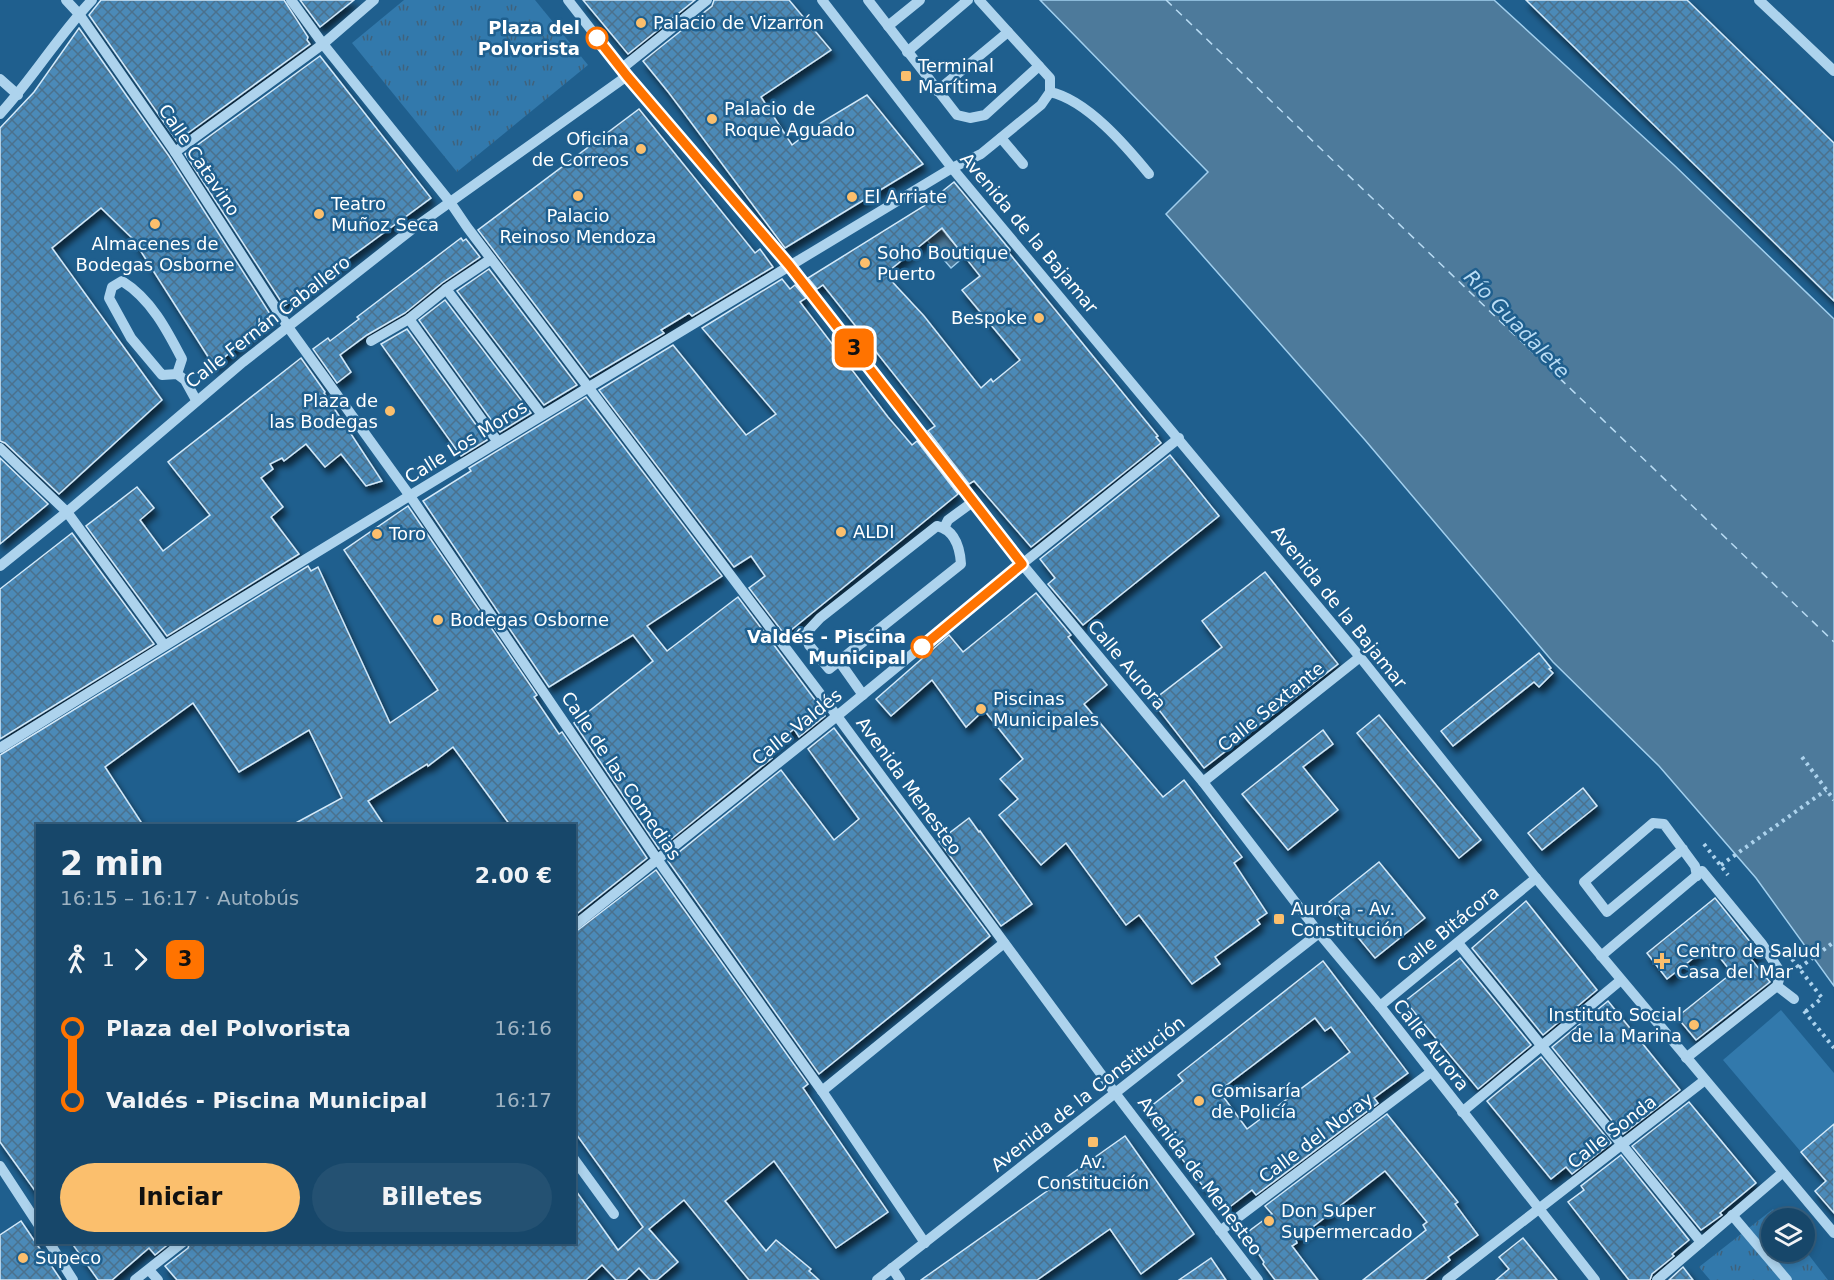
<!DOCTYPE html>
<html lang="es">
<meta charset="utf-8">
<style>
body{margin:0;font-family:"DejaVu Sans",sans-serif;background:#245172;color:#f1f3f6;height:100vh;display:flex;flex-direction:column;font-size:22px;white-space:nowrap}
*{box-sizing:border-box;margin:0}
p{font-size:20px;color:#9eb2c1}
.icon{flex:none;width:33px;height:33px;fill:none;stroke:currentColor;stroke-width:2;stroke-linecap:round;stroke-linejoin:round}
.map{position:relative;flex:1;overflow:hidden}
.side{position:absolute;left:36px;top:824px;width:540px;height:420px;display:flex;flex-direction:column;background:#17476a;border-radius:0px;box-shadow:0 3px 9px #0003,0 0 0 2px #365f7e}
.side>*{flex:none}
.badge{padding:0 12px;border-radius:9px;font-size:21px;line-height:39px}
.buttons{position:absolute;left:1761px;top:1208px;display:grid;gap:12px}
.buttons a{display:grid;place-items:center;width:54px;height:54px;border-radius:50%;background:#17476a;box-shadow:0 3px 9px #0003,0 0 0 2px #365f7e;font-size:30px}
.map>.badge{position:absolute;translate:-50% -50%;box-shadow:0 0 0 3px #fff}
.legs{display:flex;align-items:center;gap:9px;height:66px;padding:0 24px;font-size:20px}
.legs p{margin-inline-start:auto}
.head{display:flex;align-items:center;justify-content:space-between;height:102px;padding:0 24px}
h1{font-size:33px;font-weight:700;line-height:45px}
.button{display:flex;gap:12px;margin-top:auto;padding:12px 24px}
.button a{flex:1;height:69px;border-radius:36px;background:#fbbf6d;color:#111;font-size:24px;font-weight:700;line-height:69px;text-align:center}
.button a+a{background:#245172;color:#f1f3f6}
ul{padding:0 24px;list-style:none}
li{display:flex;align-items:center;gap:21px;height:72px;font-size:22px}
li i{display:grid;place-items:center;width:9px;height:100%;margin:0 8px;background:currentColor}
li i::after{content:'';width:15px;height:15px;margin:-8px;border:4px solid;border-radius:50%;background:#17476a}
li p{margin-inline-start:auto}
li:first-child i{background:linear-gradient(#0000 50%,currentColor 0)}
li:last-child i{background:linear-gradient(currentColor 50%,#0000 0)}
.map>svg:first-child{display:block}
</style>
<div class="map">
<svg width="1834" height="1280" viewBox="0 0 1834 1280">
<defs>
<pattern id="grass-tufts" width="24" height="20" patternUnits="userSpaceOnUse" patternTransform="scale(1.5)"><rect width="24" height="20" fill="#3279ac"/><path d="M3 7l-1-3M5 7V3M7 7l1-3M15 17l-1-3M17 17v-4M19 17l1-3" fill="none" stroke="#3f627c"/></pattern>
<pattern id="building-cross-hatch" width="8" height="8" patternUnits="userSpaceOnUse" patternTransform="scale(1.5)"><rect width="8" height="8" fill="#4b8ab8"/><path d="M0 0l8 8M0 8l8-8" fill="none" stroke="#4b718d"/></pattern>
<filter id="shadow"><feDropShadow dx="3.5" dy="6" stdDeviation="3" flood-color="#0009"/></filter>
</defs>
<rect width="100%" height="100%" fill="#1f5f8e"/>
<g fill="url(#grass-tufts)">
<path d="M404 0H535L588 65 457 172 352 43Z"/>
<path d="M1773 1209 1780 1218H1772V1251L1805 1250 1828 1280H1710L1699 1267Z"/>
</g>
<path fill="#3279ac" d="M1781 1010 1834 1073V1124L1801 1152 1723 1060Z"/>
<g fill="#4d7a9b" stroke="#a1cfee" stroke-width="1.5">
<path d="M1040 0H1494L1674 165 1834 319V986L1756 878 1659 766 1553 662 1365 440 1166 214 1208 172Z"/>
<path d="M941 229 965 256 951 268 927 240Z"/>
</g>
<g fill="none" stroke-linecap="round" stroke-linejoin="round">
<path stroke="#b9dcf4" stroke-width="1.5" stroke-dasharray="8 6" stroke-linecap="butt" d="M1166 0 1834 642"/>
</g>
<g fill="url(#building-cross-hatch)" stroke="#d3e9f9" stroke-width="1.5" fill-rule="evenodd" filter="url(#shadow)">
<path d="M101 0H284L308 37 307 40 310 44 177 141 89 15Z"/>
<path d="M300 0H354L320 27Z"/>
<path d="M583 0H695L628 54Z"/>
<path d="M714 0H789L831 50 761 97 792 145 822 122 867 95 923 164 785 248 669 93 643 61 712 6Z"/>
<path d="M1526 0H1687L1834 143V301Z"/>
<path d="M79 28 169 156 272 317 214 366 133 239 101 208 52 248 162 400 59 494 5 443 0 441V128L34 92Z"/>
<path d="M320 56 431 198 284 306 185 154Z"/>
<path d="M639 109 755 253 760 249 773 267 692 316 689 313 661 330 664 333 590 377 478 230Z"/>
<path d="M954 182 1010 250 1009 253 1158 436 1156 437 1161 443 1031 547 974 481 969 484 928 431 935 426 823 285 817 289 808 278 924 206ZM942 228 980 276 962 290 1020 360 993 382 991 379 981 388 924 316 885 274Z"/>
<path d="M461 238 463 241 466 239 480 257 442 283 405 313 367 335 340 355 351 372 337 383 313 349 328 338 330 341 359 319 357 317Z"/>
<path d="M489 269 577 385 544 405 457 291Z"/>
<path d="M782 279 790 289 795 285 806 298 800 302 888 417 912 445 917 441 958 494 785 635 749 588 765 576 751 556 734 567 599 390 673 345 746 435 776 414 702 328Z"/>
<path d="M445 300 531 413 500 432 419 320Z"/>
<path d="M407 329 487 440 461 456 381 344Z"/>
<path d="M301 358 325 392 324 393 382 481 366 486 341 454 325 467 306 444 284 461 282 458 270 464 273 469 261 478 283 507 271 517 299 554 167 636 86 526 137 487 154 508 140 520 163 551 210 515 168 462Z"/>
<path d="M586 397 722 576 647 626 667 651 738 597 821 708 819 709 825 716 799 737 794 729 767 751 772 758 659 849 574 723 653 661 633 635 549 687 423 501 471 471 469 468Z"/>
<path d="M1170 455 1219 516 1083 625 1048 584 1055 578 1040 559Z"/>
<path d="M0 458 48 504 0 544Z"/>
<path d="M408 506 537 695 534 697 559 734 562 732 647 858 574 916V825H510L453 747 428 766 427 764 368 801 384 825H292L342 798 309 730 239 772 193 703 105 767 143 825H38V1195L0 1142V755L308 566 311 571 318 567 390 723 438 690 344 550Z"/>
<path d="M72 533 154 644 0 739V589Z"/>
<path d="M1265 572 1338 664 1204 768 1152 701 1222 647 1202 621Z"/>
<path d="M1036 593 1071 635 1068 637 1107 685 1084 704 1163 797 1184 780 1242 857 1234 863 1267 913 1257 920 1260 924 1215 957 1220 964 1192 984 1139 915 1126 925 1066 843 1041 865 999 815 1018 799 1000 779 1023 759 984 710 966 727 932 680 891 716 876 699 949 635 963 652Z"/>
<path d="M1539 653 1551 668 1549 669 1553 673 1539 687 1534 682 1453 746 1441 731Z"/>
<path d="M1379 715 1481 840 1459 858 1357 733Z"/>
<path d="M834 728 990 936 819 1074 668 861 781 770 834 840 859 819 808 749Z"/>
<path d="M1323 730 1333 744 1303 767 1338 810 1288 850 1242 794Z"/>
<path d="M1583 788 1597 806 1542 850 1528 833Z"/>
<path d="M969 818 979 832 980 831 1032 904 1001 926 939 841Z"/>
<path d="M1379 862 1425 918 1375 958 1329 902Z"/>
<path d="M656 870 808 1084 803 1088 888 1212 836 1248 774 1161 725 1201 766 1251 776 1240 811 1269 809 1271 819 1280H749L684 1200 649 1229 678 1262 657 1280H650L639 1268 626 1280H616L602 1265 586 1280H177L165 1266 188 1248 190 1242H574V1188L618 1250 643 1227 574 1131V933Z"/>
<path d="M1715 898 1759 953 1751 959 1770 982 1696 1040 1677 1017 1732 973 1710 945 1667 979 1647 953Z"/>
<path d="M1526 901 1597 990 1543 1035 1472 948Z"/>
<path d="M1460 958 1531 1045 1478 1089 1405 1001Z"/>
<path d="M1323 961 1408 1073 1374 1098 1378 1103 1256 1195 1252 1190 1223 1212 1145 1111 1183 1081 1178 1075ZM1315 1018 1325 1031 1331 1027 1350 1052 1247 1129 1219 1091Z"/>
<path d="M1608 1001 1680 1090 1623 1134 1552 1047Z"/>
<path d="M1541 1057 1611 1143 1572 1174 1566 1167 1551 1179 1487 1101Z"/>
<path d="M1689 1102 1756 1183 1720 1213 1722 1215 1701 1230 1632 1146Z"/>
<path d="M1387 1114 1458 1202 1455 1204 1478 1235 1448 1257 1450 1260 1424 1280H1363L1426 1230 1423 1225 1427 1222 1385 1171 1296 1240 1297 1243 1292 1246 1318 1280H1275L1263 1264 1264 1262 1245 1234 1272 1214 1265 1206Z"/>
<path d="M1834 1124V1213L1815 1191 1826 1181 1801 1152Z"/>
<path d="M1125 1136 1194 1234 1141 1274 1110 1229 1037 1280H921Z"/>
<path d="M1621 1155 1689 1240 1672 1254 1674 1256 1652 1274 1650 1280H1629L1568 1202 1584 1190 1581 1186Z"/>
<path d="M21 1221 38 1246 61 1280H0V1235Z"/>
<path d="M1523 1238 1557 1280H1496L1509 1269 1499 1257Z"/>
<path d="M71 1242H171L155 1255 149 1248 112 1280H98Z"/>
<path d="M1211 1258 1226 1280H1179Z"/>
<path d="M1683 1267 1693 1280H1669Z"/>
</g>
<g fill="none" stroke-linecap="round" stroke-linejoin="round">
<g stroke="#add3ed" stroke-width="4" stroke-dasharray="3 4.5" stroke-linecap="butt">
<path d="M1802 757 1834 800"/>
<path d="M1704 844 1728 875"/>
<path d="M1721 865 1826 790"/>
<path d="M1792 959 1822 998 1805 1012"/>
<path d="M1799 968 1834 942"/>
<path d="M1804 1011 1834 1048"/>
</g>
<g stroke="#add3ed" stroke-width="10">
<path d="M66 0 79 14 175 152 288 327 410 496 657 859 822 1091 925 1243"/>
<path d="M374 0 323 44 450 202 467 227 837 716 1115 1093 1258 1280"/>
<path d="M568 0 627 76 789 265 1022 564 1203 782 1319 933 1380 1006 1595 1280"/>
<path d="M822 0 952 168 1360 657 1536 878 1834 1233"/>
<path d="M868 0 957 115 970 118 985 115 1039 66"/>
<path d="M1759 0 1834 71"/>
<path d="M888 26 920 0"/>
<path d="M907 52 968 0"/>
<path d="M621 69 707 0"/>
<path d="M0 79 18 95"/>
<path d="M937 91 1008 32"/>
<path d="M1050 92C1087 100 1126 146 1149 174"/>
<path d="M0 114C33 78 58 36 92 0"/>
<path d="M1001 138 1023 164"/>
<path d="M175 152 323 44 291 0"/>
<path d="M446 289 542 415"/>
<path d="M409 319 498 442"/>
<path d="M371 341 409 319 449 287 491 259"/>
<path d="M177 374 162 375 131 338 109 298 112 287 122 281C151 299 167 330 182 359L177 374 185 380 196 400"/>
<path d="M0 448 67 512 164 645"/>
<path d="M937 526C955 530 960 548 961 564L829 669 809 645 805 634 820 618Z"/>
<path d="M944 528 948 520 974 501"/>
<path d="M0 566 67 512 243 362 411 230 627 76"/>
<path d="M839 661 863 695"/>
<path d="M0 748C315 551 634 360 952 168L981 154 1041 105 1050 92V78L979 0"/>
<path d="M1203 782 1360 657"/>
<path d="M1683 849 1607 912 1584 882 1653 823 1664 824 1695 866 1697 876"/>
<path d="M574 926 837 716 1022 564 1179 438"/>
<path d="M1458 943 1701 1242"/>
<path d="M1601 956 1702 871 1762 944 1781 973 1777 986 1686 1058"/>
<path d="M1777 986 1794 999"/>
<path d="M1380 1006 1536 878"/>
<path d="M822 1091 1004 943"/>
<path d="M1462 1112 1621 980"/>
<path d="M574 1159 614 1214"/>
<path d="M0 1166 38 1224"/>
<path d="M1732 1215 1787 1280"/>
<path d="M1220 1231 1431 1072"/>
<path d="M49 1242 73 1280"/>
<path d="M892 1268 900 1280"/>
<path d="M149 1270 158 1280"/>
<path d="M135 1280 183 1242"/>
<path d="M877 1280 1319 933"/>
<path d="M1447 1280 1705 1080"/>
<path d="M1657 1280 1782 1173"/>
</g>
</g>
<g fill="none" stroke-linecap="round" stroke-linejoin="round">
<g stroke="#fff" stroke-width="14">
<path id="line-1" d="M597 38 627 76 789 265 1022 564 922 647"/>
</g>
<use href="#line-1" stroke="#ff7300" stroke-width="9"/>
</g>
<g fill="#fbbf6d" stroke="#1f5f8e" stroke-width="2">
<circle cx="641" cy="23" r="6"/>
<rect x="900" y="70" width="12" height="12" rx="3"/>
<circle cx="712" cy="119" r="6"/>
<circle cx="641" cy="149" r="6"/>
<circle cx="578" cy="196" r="6"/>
<circle cx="852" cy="197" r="6"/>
<circle cx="319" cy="214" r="6"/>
<circle cx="155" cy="224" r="6"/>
<circle cx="865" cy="263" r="6"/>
<circle cx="1039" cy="318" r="6"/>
<circle cx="390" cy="411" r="6"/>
<circle cx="841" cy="532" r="6"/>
<circle cx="377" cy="534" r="6"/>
<circle cx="438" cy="620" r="6"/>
<circle cx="981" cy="709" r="6"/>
<rect x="1273" y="913" width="12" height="12" rx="3"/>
<path d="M1659 952h6v6h6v6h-6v6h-6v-6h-6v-6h6z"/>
<circle cx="1694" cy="1025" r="6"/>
<circle cx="1199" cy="1101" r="6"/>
<rect x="1087" y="1136" width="12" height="12" rx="3"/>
<circle cx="1269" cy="1221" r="6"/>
<circle cx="23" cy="1258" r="6"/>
</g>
<g fill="#fff" stroke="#ff7300" stroke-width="3">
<circle cx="597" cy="38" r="10"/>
<circle cx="922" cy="647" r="10"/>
</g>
<g text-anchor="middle" stroke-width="5" stroke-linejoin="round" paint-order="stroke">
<g font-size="18" fill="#fff" stroke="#1f5f8e" text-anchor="start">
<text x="653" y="29">Palacio de Vizarrón</text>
<text x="918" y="72">Terminal<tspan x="918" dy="21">Marítima</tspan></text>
<text x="724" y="115">Palacio de<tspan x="724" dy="21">Roque Aguado</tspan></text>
<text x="629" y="145" text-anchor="end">Oficina<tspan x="629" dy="21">de Correos</tspan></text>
<text x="864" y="203">El Arriate</text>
<text x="331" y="210">Teatro<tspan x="331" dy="21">Muñoz Seca</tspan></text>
<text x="578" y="222" text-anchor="middle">Palacio<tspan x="578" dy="21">Reinoso Mendoza</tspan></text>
<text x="155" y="250" text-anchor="middle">Almacenes de<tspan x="155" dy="21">Bodegas Osborne</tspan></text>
<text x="877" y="259">Soho Boutique<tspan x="877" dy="21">Puerto</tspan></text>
<text x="1027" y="324" text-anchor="end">Bespoke</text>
<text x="378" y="407" text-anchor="end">Plaza de<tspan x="378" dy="21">las Bodegas</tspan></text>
<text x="853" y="538">ALDI</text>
<text x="389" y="540">Toro</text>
<text x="450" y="626">Bodegas Osborne</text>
<text x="993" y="705">Piscinas<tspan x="993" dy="21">Municipales</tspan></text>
<text x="1291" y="915">Aurora - Av.<tspan x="1291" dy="21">Constitución</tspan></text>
<text x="1676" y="957">Centro de Salud<tspan x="1676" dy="21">Casa del Mar</tspan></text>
<text x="1682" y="1021" text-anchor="end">Instituto Social<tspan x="1682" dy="21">de la Marina</tspan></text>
<text x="1211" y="1097">Comisaría<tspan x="1211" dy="21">de Policía</tspan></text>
<text x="1093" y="1168" text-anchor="middle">Av.<tspan x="1093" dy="21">Constitución</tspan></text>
<text x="1281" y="1217">Don Super<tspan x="1281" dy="21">Supermercado</tspan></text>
<text x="35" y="1264">Supeco</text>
</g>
<g font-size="18" font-weight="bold" fill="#fff" stroke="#1f5f8e" text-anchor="end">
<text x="580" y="34">Plaza del<tspan x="580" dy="21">Polvorista</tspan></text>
<text x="906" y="643">Valdés - Piscina<tspan x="906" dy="21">Municipal</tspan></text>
</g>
<g font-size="18" fill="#fff" stroke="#1f5f8e">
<text transform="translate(199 160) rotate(56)" y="6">Calle Catavino</text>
<text transform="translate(1029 233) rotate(50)" y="6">Avenida de la Bajamar</text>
<text transform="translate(268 322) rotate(-38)" y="6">Calle Fernán Caballero</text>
<text transform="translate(466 442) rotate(-32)" y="6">Calle Los Moros</text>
<text transform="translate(1339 607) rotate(51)" y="6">Avenida de la Bajamar</text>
<text transform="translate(1127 665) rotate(50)" y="6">Calle Aurora</text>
<text transform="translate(1271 707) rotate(-39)" y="6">Calle Sextante</text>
<text transform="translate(797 727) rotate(-39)" y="6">Calle Valdés</text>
<text transform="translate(621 776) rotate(56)" y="6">Calle de las Comedias</text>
<text transform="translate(909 786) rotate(54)" y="6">Avenida Menesteo</text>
<text transform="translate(1448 929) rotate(-39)" y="6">Calle Bitácora</text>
<text transform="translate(1431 1045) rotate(52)" y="6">Calle Aurora</text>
<text transform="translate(1088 1094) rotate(-38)" y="6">Avenida de la Constitución</text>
<text transform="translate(1612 1132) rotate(-38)" y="6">Calle Sonda</text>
<text transform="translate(1316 1138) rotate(-37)" y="6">Calle del Noray</text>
<text transform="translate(1200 1176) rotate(53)" y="6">Avenida de Menesteo</text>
</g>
<g font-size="20" font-style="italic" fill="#b9dcf4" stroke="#1f5f8e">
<text transform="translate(1517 324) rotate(46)" y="7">Río Guadalete</text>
</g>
</g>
</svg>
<div class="buttons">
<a><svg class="icon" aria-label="layers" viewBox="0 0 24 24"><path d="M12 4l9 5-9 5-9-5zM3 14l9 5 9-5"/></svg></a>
</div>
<b class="badge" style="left:854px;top:348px;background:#ff7300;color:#111">3</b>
<section class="side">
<div class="head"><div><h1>2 min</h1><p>16:15 – 16:17 · Autobús</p></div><b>2.00 €</b></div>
<div class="legs"><svg class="icon" aria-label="walk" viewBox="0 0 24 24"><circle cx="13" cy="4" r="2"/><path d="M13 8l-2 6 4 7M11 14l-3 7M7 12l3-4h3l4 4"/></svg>1<svg class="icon" aria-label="forward" viewBox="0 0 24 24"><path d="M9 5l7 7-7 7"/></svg><b class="badge" style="background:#ff7300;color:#111">3</b></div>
<ul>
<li><i style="color:#ff7300"></i><b>Plaza del Polvorista</b><p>16:16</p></li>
<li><i style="color:#ff7300"></i><b>Valdés - Piscina Municipal</b><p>16:17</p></li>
</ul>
<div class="button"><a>Iniciar</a><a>Billetes</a></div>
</section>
</div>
